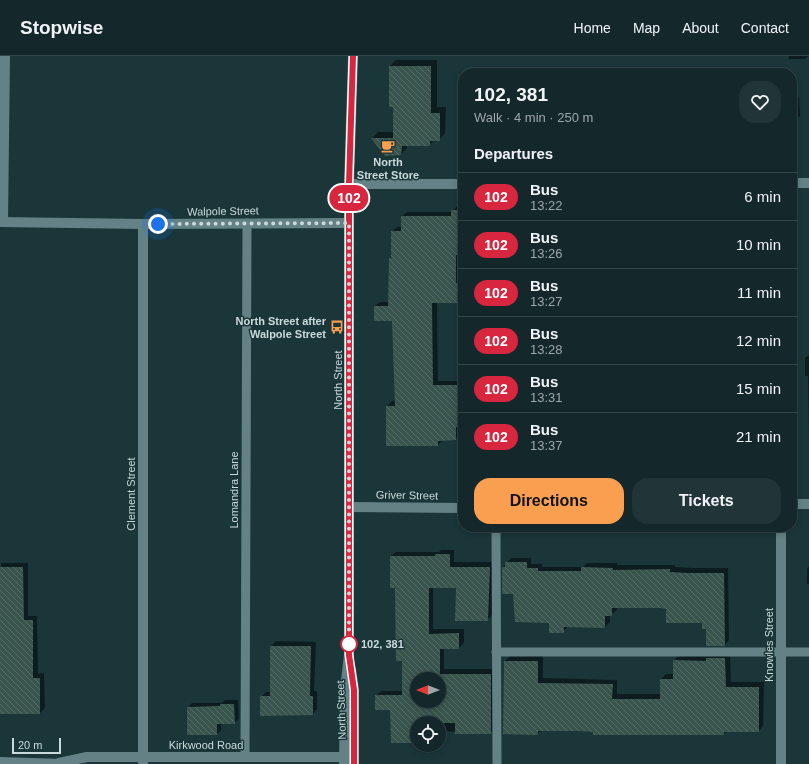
<!DOCTYPE html>
<meta charset="utf-8">
<style>
body{margin:0;font-family:Helvetica,sans-serif;background:#213437;color:#f1f3f6;height:100vh;display:flex;flex-direction:column;font-size:15px;white-space:nowrap}
*{box-sizing:border-box;margin:0}
p{font-size:13px;color:#9da6a9}
.icon{flex:none;width:22px;height:22px;fill:none;stroke:currentColor;stroke-width:2;stroke-linecap:round;stroke-linejoin:round}
.map{position:relative;flex:1;overflow:hidden}
.details{position:absolute;left:458px;top:12px;width:339px;height:464px;display:flex;flex-direction:column;background:#14282b;border-radius:16px;box-shadow:0 2px 6px #0003,0 0 0 1px #334447}
.details>*{flex:none}
.badge{padding:0 8px;border-radius:13px;font-size:14px;line-height:26px}
.needle{width:26px;rotate:270deg}
.buttons{position:absolute;left:410px;top:616px;display:grid;gap:8px}
.buttons a{display:grid;place-items:center;width:36px;height:36px;border-radius:50%;background:#14282b;box-shadow:0 2px 6px #0003,0 0 0 1px #334447;font-size:20px}
.scale{position:absolute;left:12px;bottom:10px;width:49px;box-sizing:border-box;padding-left:4px;border:2px solid #cad9db;border-top:0;font-size:11px;line-height:14px;white-space:nowrap;color:#cad9db;-webkit-text-stroke:3px #1a3639;paint-order:stroke}
.you{position:absolute;width:20px;height:20px;margin:-10px;border:3px solid #fff;border-radius:50%;background:#1a73e8;box-shadow:0 0 0 6px #1a73e833}
.map>.badge{position:absolute;translate:-50% -50%;box-shadow:0 0 0 2px #fff}
h2{padding:0 16px;font-size:15px;line-height:36px}
.round{display:grid;place-items:center;flex:none;width:42px;height:42px;border-radius:16px;background:#213437}
.overview{display:flex;align-items:center;justify-content:space-between;height:68px;padding:0 16px}
h1{font-size:19px;font-weight:800;line-height:30px}
.action{display:flex;gap:8px;margin-top:auto;padding:8px 16px}
.action a{flex:1;height:46px;border-radius:16px;background:#fa9f4f;color:#111;font-size:16px;font-weight:800;line-height:46px;text-align:center}
.action a+a{background:#213437;color:#f1f3f6}
ul{padding:0;list-style:none}
li{display:flex;align-items:center;gap:12px;height:48px;padding:0 16px;border-top:1px solid #334447}
li div{flex:1}
li b{display:block;font-size:15px}
li em{font-style:normal}
li .badge{min-width:44px;font-weight:700;text-align:center}
header{display:flex;align-items:center;gap:24px;box-sizing:border-box;height:56px;padding:0 20px;background:#14282b;border-bottom:1px solid #334447}
header strong{font-size:19px}
nav{display:flex;gap:22px;margin-inline-start:auto;font-size:14px}
.map>svg:first-child{display:block}
</style>
<header>
<strong>Stopwise</strong>
<nav><a>Home</a><a>Map</a><a>About</a><a>Contact</a></nav>
</header>
<div class="map">
<svg width="809" height="708" viewBox="0 0 809 708">
<defs>
<pattern id="building-back-hatch" width="6" height="6" patternUnits="userSpaceOnUse"><rect width="6" height="6" fill="#39544d"/><path d="M-1 5l2 2M0 0l6 6M5-1l2 2" fill="none" stroke="#546c66"/></pattern>
</defs>
<rect width="100%" height="100%" fill="#1a3639"/>
<g fill="#0007" fill-rule="evenodd">
<path d="M789 0H808L805 3H789Z"/>
<path d="M396 4H437V51H446L445 77 439 84H435L429 89H407V92L401 98 372 82 378 76H394V50L390 10Z"/>
<path d="M792 41H799L800 60 794 65V76L792 78Z"/>
<path d="M457 150H463V245L461 246H437L438 325H463V370H460V378L455 383 443 384 438 389H387V350L392 345H395L393 264 375 250 380 246H389L390 202 392 200V176L397 171H402V160L407 156H452Z"/>
<path d="M809 291V386L808 320H805V302L809 299Z"/>
<path d="M441 494H454V506H495L492 559 487 564 457 531H433V573H464V587L459 592H444V613H495V672L490 677 439 675V667H417V686L391 653 376 640 381 635H403V604L396 531 391 500 396 496H439ZM417 623H439V645H417Z"/>
<path d="M511 502H531V508H542V511H583L587 507H617V509H675V511L693 512H728L729 584 725 589 703 566 661 551H617V554L610 559V566L605 571 568 570 563 576 514 537 503 511Z"/>
<path d="M1 507H28V560H37L38 618 44 617 45 652 40 657H0Z"/>
<path d="M809 510V528H807V513Z"/>
<path d="M276 585 316 586 314 635H317V653L313 658 261 641 266 636H271V590Z"/>
<path d="M730 598 731 626H764L763 670 759 675H727L724 678H612L594 675 542 674 537 678 505 677 504 618 505 605 510 600H543V622L617 624V638H661V623L666 618H674V605L678 600Z"/>
<path d="M225 644H238L239 663 234 667H221V674L217 678 188 651 192 647H222Z"/>
</g>
<g fill="url(#building-back-hatch)" fill-rule="evenodd">
<path d="M389 10H431V57H440V85H430V90H402L401 99 385 100 371 82H393V51H389Z"/>
<path d="M451 154H463V199H456V227H462V247H432L433 329H463V371H456V384L438 385V390H386V350H395L392 265H374V250H388L389 202H391V175H401V160H451Z"/>
<path d="M435 498H450V511H490L488 565H455L456 532H429V578L459 577V593H440V618H491V678H455V667H417V687H391L390 654H375V639H402V605H396L395 532H390V500H435ZM417 623H439V645H417Z"/>
<path d="M505 506H527V512H538V515H581V511L613 512V514L670 513V516L688 517H724L725 590H706V573H702V567H666V553L661 552H612V560H605V572L564 571V577H549V567L515 566 513 538H502V511H505Z"/>
<path d="M0 511H23L24 564H33V622H40V658H0Z"/>
<path d="M270 590H311L310 640H313V659L260 660V640H270Z"/>
<path d="M706 602H725L726 631H759V676H724V679H593V676L578 675H538V679L503 678 504 605H538V627L613 628 612 643H660V623H673V604L706 605Z"/>
<path d="M220 648H234L235 668H217V679H187V651L220 650Z"/>
</g>
<g fill="none" stroke-linecap="round" stroke-linejoin="round">
<g stroke="#648285" stroke-width="9">
<path d="M496 471 497 708"/>
<path d="M496 596H809"/>
<path d="M245 701 247 167"/>
</g>
<g stroke="#648285" stroke-width="10">
<path d="M792 127H809"/>
<path d="M349 128H463"/>
<path d="M0 166 143 168 349 167"/>
<path d="M3 166 5 0"/>
<path d="M792 448H809"/>
<path d="M350 451 463 452"/>
<path d="M143 708V168"/>
<path d="M781 708V471"/>
</g>
<g stroke="#648285" stroke-width="10">
<path d="M351 613 354 634V708"/>
<path d="M0 706 64 708"/>
<path d="M59 707 87 701H354"/>
<path d="M344 708 345 633 349 599V128L353 0"/>
</g>
</g>
<g fill="none" stroke-linecap="round" stroke-linejoin="round">
<g stroke="#fff" stroke-width="9">
<path id="line" d="M353 0 349 128V599L354 634V708"/>
</g>
<use href="#line" stroke="#d7263d" stroke-width="6"/>
<path stroke="#cad9db" stroke-width="4" stroke-dasharray="0 7.2" d="M158 168 349 167V588"/>
</g>
<defs>
<g id="cafe-bare" transform="scale(1.08)"><path d="M-5.5-4.5H6V0H3Q3 3.5 0 3.5H-2.5Q-5.5 3.5-5.5 0ZM3-3.2v2h1.7v-2ZM-6 4.5H4V6H-6Z" fill="#fa9f4f" stroke="#1a3639" stroke-width="2.5" paint-order="stroke"/></g>
<g id="bus-bare" transform="scale(1.08)"><path d="M-5-6H5V4H4V6H2V4H-2V6H-4V4H-5ZM-3.5-4V0h7V-4ZM-3.5 1.2v1.5H-2V1.2ZM2 1.2v1.5H3.5V1.2Z" fill="#fa9f4f" stroke="#1a3639" stroke-width="2.5" paint-order="stroke"/></g>
</defs>
<g fill-rule="evenodd">
<use href="#cafe-bare" x="388" y="90"/>
<use href="#bus-bare" x="337" y="271"/>
</g>
<circle fill="#fff" stroke="#d7263d" stroke-width="2" cx="349" cy="588" r="8"/>
<g text-anchor="middle" stroke-width="3" stroke-linejoin="round" paint-order="stroke">
<g font-size="11" font-weight="bold" fill="#cad9db" stroke="#1a3639">
<text x="388" y="110">North<tspan x="388" dy="13">Street Store</tspan></text>
<text x="326" y="269" text-anchor="end">North Street after<tspan x="326" dy="13">Walpole Street</tspan></text>
</g>
<g font-size="11" fill="#cad9db" stroke="#1a3639">
<text transform="translate(223 155) rotate(-1)" y="4">Walpole Street</text>
<text transform="translate(338 324) rotate(-90)" y="4">North Street</text>
<text transform="translate(234 434) rotate(-90)" y="4">Lomandra Lane</text>
<text transform="translate(131 438) rotate(-90)" y="4">Clement Street</text>
<text transform="translate(407 439) rotate(1)" y="4">Griver Street</text>
<text transform="translate(769 589) rotate(-90)" y="4">Knowles Street</text>
<text transform="translate(341 654) rotate(-92)" y="4">North Street</text>
<text x="206" y="693">Kirkwood Road</text>
</g>
<g font-size="11" font-weight="bold" fill="#cad9db" stroke="#1a3639" text-anchor="start">
<text x="361" y="592">102, 381</text>
</g>
</g>
</svg>
<div class="buttons">
<a><svg class="needle" viewBox="-14 -14 28 28"><path d="M0-13l5 13h-10z" fill="#e53935"/><path d="M0 13l5-13h-10z" fill="#9da6a9"/></svg></a>
<a><svg class="icon" aria-label="locate" viewBox="0 0 24 24"><circle cx="12" cy="12" r="6"/><path d="M12 2v4M12 18v4M2 12h4M18 12h4"/></svg></a>
</div>
<div class="scale">20 m</div>
<div class="you" style="left:158px;top:168px"></div>
<b class="badge" style="left:349px;top:142px;background:#d7263d;color:#fff">102</b>
<section class="details">
<div class="overview"><div><h1>102, 381</h1><p>Walk · 4 min · 250 m</p></div><a class="round"><svg class="icon" aria-label="heart" viewBox="0 0 24 24"><path d="M12 20l-8-8c-3-5 5-10 8-4 3-6 11-1 8 4z"/></svg></a></div>
<h2>Departures</h2>
<ul>
<li><span class="badge" style="background:#d7263d;color:#fff">102</span><div><b>Bus</b><p>13:22</p></div><em>6 min</em></li>
<li><span class="badge" style="background:#d7263d;color:#fff">102</span><div><b>Bus</b><p>13:26</p></div><em>10 min</em></li>
<li><span class="badge" style="background:#d7263d;color:#fff">102</span><div><b>Bus</b><p>13:27</p></div><em>11 min</em></li>
<li><span class="badge" style="background:#d7263d;color:#fff">102</span><div><b>Bus</b><p>13:28</p></div><em>12 min</em></li>
<li><span class="badge" style="background:#d7263d;color:#fff">102</span><div><b>Bus</b><p>13:31</p></div><em>15 min</em></li>
<li><span class="badge" style="background:#d7263d;color:#fff">102</span><div><b>Bus</b><p>13:37</p></div><em>21 min</em></li>
</ul>
<div class="action"><a>Directions</a><a>Tickets</a></div>
</section>
</div>
